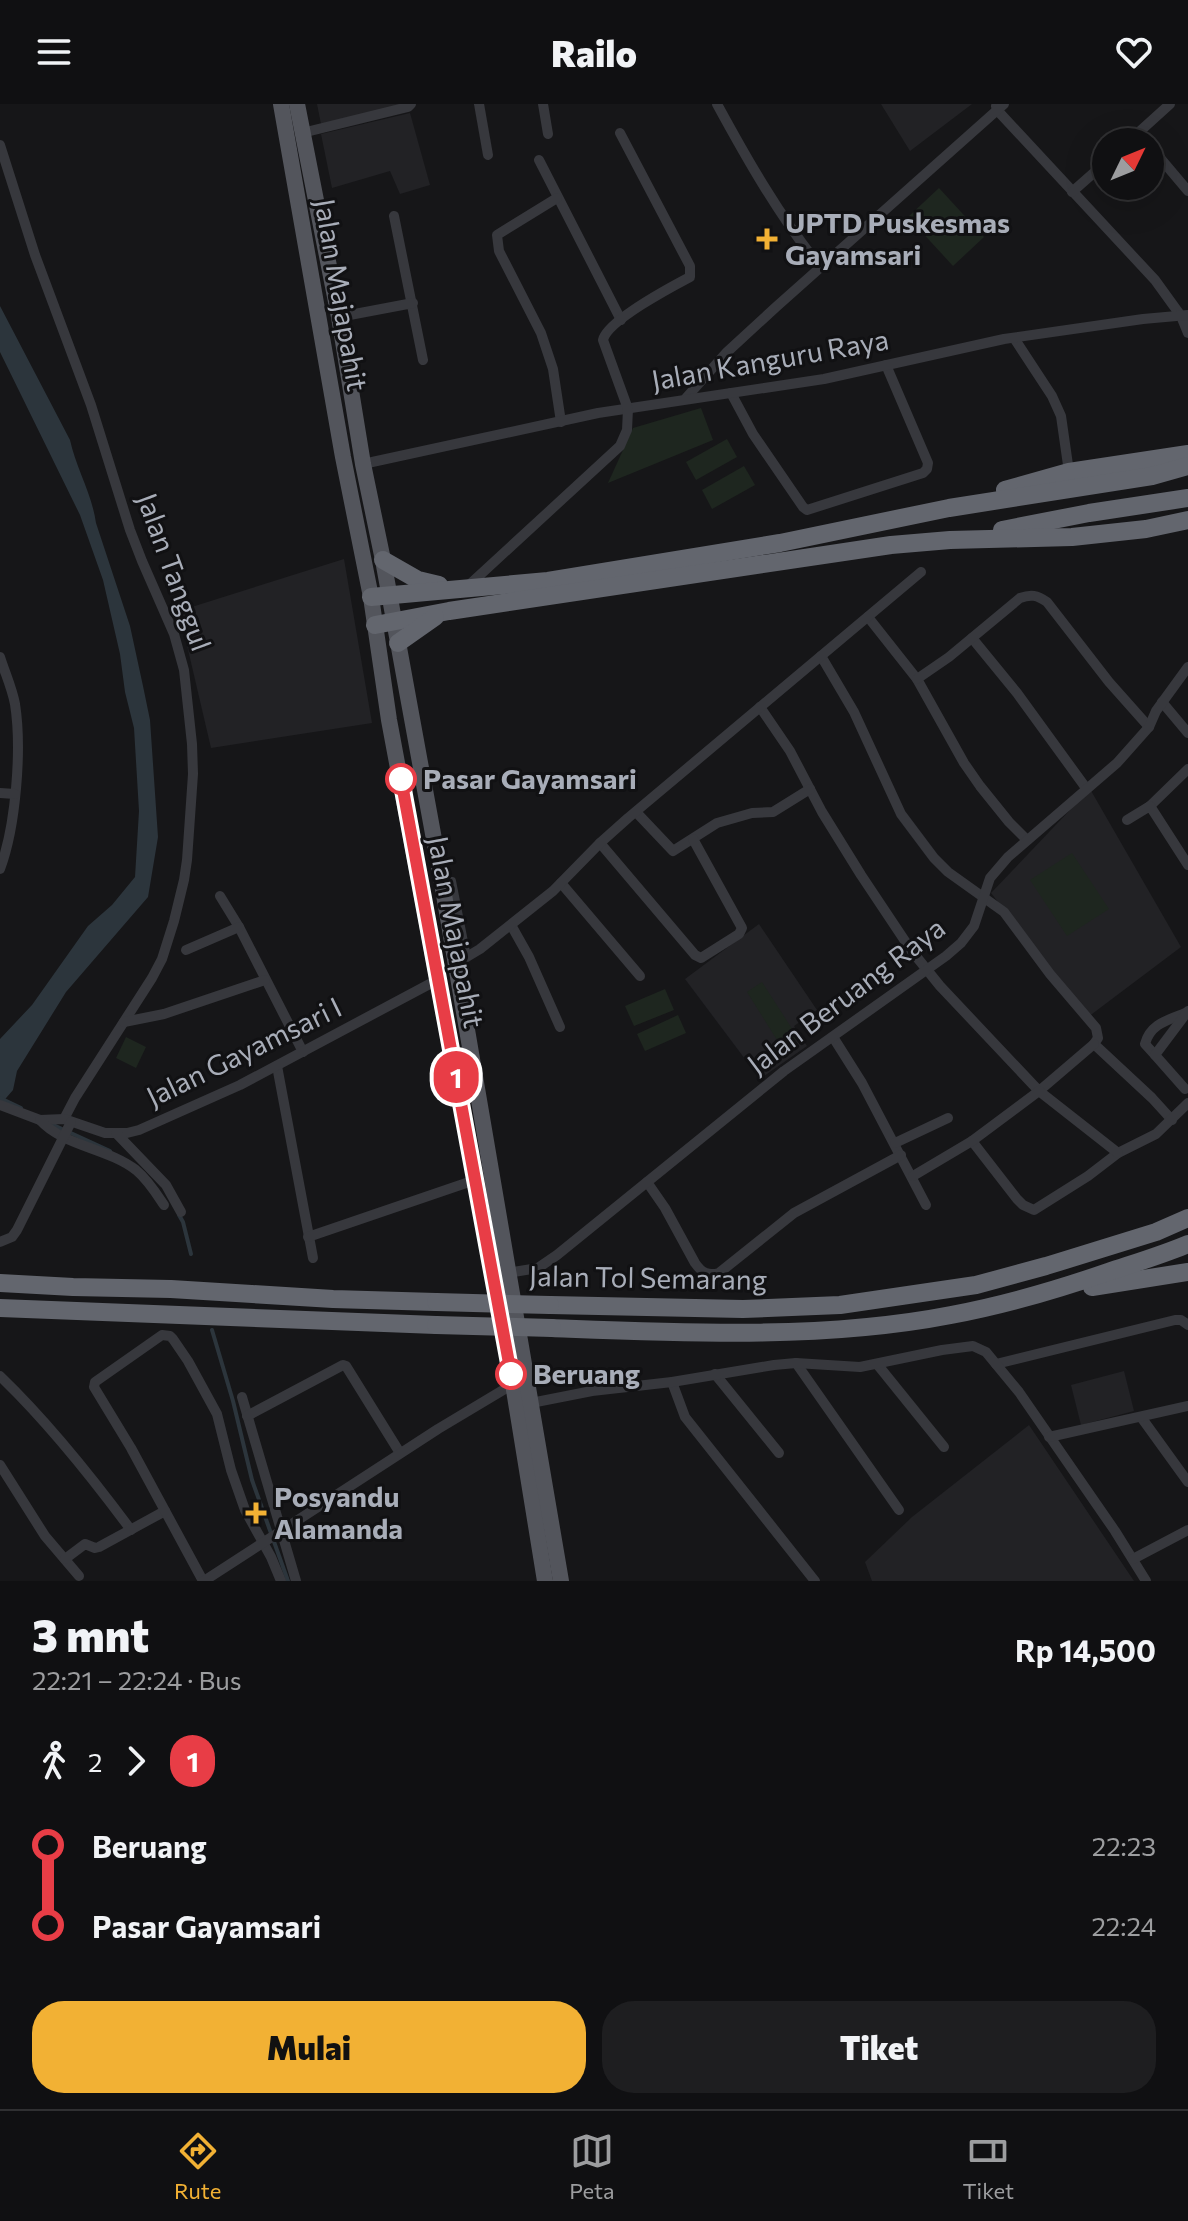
<!DOCTYPE html>
<html lang="id">
<meta charset="utf-8">
<style>
body{margin:0;font-family:Commissioner,sans-serif;background:#1e1e20;color:#f1f3f6;height:100vh;display:flex;flex-direction:column;font-size:30px;white-space:nowrap}
*{box-sizing:border-box;margin:0}
p{font-size:26px;color:#9c9d9f}
.icon{flex:none;width:44px;height:44px;fill:none;stroke:currentColor;stroke-width:2;stroke-linecap:round;stroke-linejoin:round}
.map{position:relative;height:1477px;overflow:hidden}
.details{display:flex;flex-direction:column;background:#101012;flex:1}
.details>*{flex:none}
.badge{padding:0 16px;border-radius:26px;font-size:28px;line-height:52px}
.needle{width:52px;rotate:47deg}
.controls{position:absolute;left:1092px;top:24px;display:grid;gap:16px}
.controls a{display:grid;place-items:center;width:72px;height:72px;border-radius:50%;background:#101012;box-shadow:0 8px 32px #0002,0 0 0 2px #303032;font-size:40px}
.map>.badge{position:absolute;translate:-50% -50%;box-shadow:0 0 0 4px #fff}
.legs{display:flex;align-items:center;gap:12px;height:88px;padding:0 32px;font-size:26px}
.legs p{margin-inline-start:auto}
.summary{display:flex;align-items:center;justify-content:space-between;height:136px;padding:0 32px}
h1{font-size:44px;font-weight:800;line-height:60px}
.action{display:flex;gap:16px;margin-top:auto;padding:16px 32px}
.action a{flex:1;height:92px;border-radius:32px;background:#f2b134;color:#111;font-size:32px;font-weight:800;line-height:92px;text-align:center}
.action a+a{background:#1e1e20;color:#f1f3f6}
ul{padding:0 32px;list-style:none}
li{display:flex;align-items:center;gap:28px;height:80px;font-size:30px}
li i{display:grid;place-items:center;width:12px;height:100%;margin:0 10px;background:currentColor}
li i::after{content:'';width:20px;height:20px;margin:-10px;border:6px solid;border-radius:50%;background:#101012}
li p{margin-inline-start:auto}
li:first-child i{background:linear-gradient(#0000 50%,currentColor 0)}
li:last-child i{background:linear-gradient(currentColor 50%,#0000 0)}
header{display:flex;justify-content:space-between;align-items:center;height:104px;padding:0 32px;background:#101012;font-size:36px;font-weight:800}
.tabs{display:flex;justify-content:space-around;align-items:center;height:112px;border-top:2px solid #303032;background:#101012;font-size:22px;color:#9c9d9f}
.tabs a{display:grid;justify-items:center;gap:4px}
.tabs .selected{color:#f2b134}
.map>svg:first-child{display:block}
</style>
<header><svg class="icon" aria-label="menu" viewBox="0 0 24 24"><path d="M4 6h16M4 12h16M4 18h16"/></svg>Railo<svg class="icon" aria-label="heart" viewBox="0 0 24 24"><path d="M12 20l-8-8c-3-5 5-10 8-4 3-6 11-1 8 4z"/></svg></header>
<div class="map">
<svg width="1188" height="1477" viewBox="0 0 1188 1477">
<rect width="100%" height="100%" fill="#161618"/>
<g fill="#222225">
<path d="M317 0H404L321 20Z"/>
<path d="M881 0H972L910 47Z"/>
<path d="M410 9 430 81 400 90 390 67 332 84 321 30Z"/>
<path d="M344 455 372 619 211 644 179 507Z"/>
<path d="M1090 685 1181 843 1088 913 991 789Z"/>
<path d="M759 820 817 906 794 922 807 942 760 975 685 875Z"/>
<path d="M1124 1267 1134 1307 1081 1321 1071 1281Z"/>
<path d="M1029 1321 1134 1477H872L865 1458 912 1413Z"/>
</g>
<g fill="#1e261f">
<path d="M939 84 984 133 953 162 908 113Z"/>
<path d="M701 304 713 336 608 379 633 324Z"/>
<path d="M727 335 737 353 696 376 686 358Z"/>
<path d="M744 362 755 381 712 405 702 386Z"/>
<path d="M1072 749 1109 805 1067 832 1030 776Z"/>
<path d="M762 878 798 934 782 944 747 888Z"/>
<path d="M665 885 674 906 634 922 625 902Z"/>
<path d="M678 911 686 929 645 947 637 930Z"/>
<path d="M126 933 146 943 136 964 116 954Z"/>
</g>
<path fill="#2c353c" d="M0 202 70 336C76 364 92 390 96 419L130 522 143 582 150 616 158 733 148 793 66 888 17 967 13 986 0 1001V935L32 901 88 822 112 801 135 773 139 707 134 624 125 588 120 550 103 476 80 411 0 248Z"/>
<g fill="none" stroke-linecap="round" stroke-linejoin="round">
<g stroke="#2c353c" stroke-width="4">
<path d="M0 994 21 1004"/>
<path d="M49 1019 110 1047"/>
<path d="M179 1111 183 1118 191 1150"/>
<path d="M212 1226 233 1297 252 1376 288 1477"/>
</g>
<path stroke="#37383d" stroke-width="8" d="M442 779 452 777 467 853"/>
<g stroke="#37383d" stroke-width="10">
<path d="M479 0 488 51"/>
<path d="M543 0 548 30"/>
<path d="M717 0C748 57 780 113 821 164"/>
<path d="M996 2 997 6 1155 176 1181 212 1188 229"/>
<path d="M302 29 408 3 411 0"/>
<path d="M1128 38 1170 0"/>
<path d="M0 41 35 151 91 301 130 426 142 457 174 530 184 566 192 640 193 670 187 756 184 776 174 817 162 855 152 874 75 994 64 1015"/>
<path d="M1150 42 1188 87"/>
<path d="M539 56 621 216"/>
<path d="M1072 88 1106 58"/>
<path d="M557 94 497 131 499 147 541 229 553 265 561 318"/>
<path d="M394 112 423 256"/>
<path d="M339 213 413 199"/>
<path d="M1014 234 1052 292 1061 312 1069 368"/>
<path d="M731 289 753 330 803 403 807 406 923 369 927 365 928 359 886 261"/>
<path d="M686 294 726 249 776 203 1004 0"/>
<path d="M363 360 598 309 824 275 1004 235 1143 215 1188 211"/>
<path d="M468 482 620 342 627 326 628 305 603 236C607 217 671 183 690 173V162L620 29"/>
<path d="M868 513 917 575 964 659 980 682 1009 718 1027 736"/>
<path d="M972 534 1017 589 1086 684"/>
<path d="M821 552 854 608 901 710 934 754 948 768 1004 808 1050 870 1096 924 1098 934 1094 940 1152 994 1172 1016"/>
<path d="M0 553C5 569 12 584 15 600 22 645 16 722 0 765"/>
<path d="M917 575 949 553 1020 494C1031 490 1037 491 1047 498L1109 578 1149 623"/>
<path d="M1162 598 1188 629"/>
<path d="M760 603 790 647 822 708 861 771 911 846 940 882 1039 987 1094 940"/>
<path d="M0 689 15 690"/>
<path d="M1150 702 1188 665"/>
<path d="M636 708 673 747 717 719 752 709 773 708 810 685"/>
<path d="M1127 716 1150 702 1188 761"/>
<path d="M600 739 695 851 701 854 739 830 742 824 693 735"/>
<path d="M561 779 640 872"/>
<path d="M220 792 239 823 303 948"/>
<path d="M511 821 529 853 560 923"/>
<path d="M186 846 239 823"/>
<path d="M455 860 480 845 553 787 600 739 628 714 921 468"/>
<path d="M124 918 164 910 265 876"/>
<path d="M833 933 862 979 926 1101"/>
<path d="M1155 951 1145 940C1150 920 1168 916 1185 909"/>
<path d="M277 962 313 1154"/>
<path d="M1185 985 1155 951 1188 907"/>
<path d="M0 1001 40 1016 64 1015 105 1029H127L139 1026 240 981 439 875"/>
<path d="M40 1016C63 1042 108 1044 136 1066 148 1076 156 1089 164 1101"/>
<path d="M116 1029 166 1081 181 1108"/>
<path d="M972 1037 1017 1095 1023 1101 1034 1106 1088 1072 1118 1049 1156 1030 1188 999"/>
<path d="M895 1039 948 1014"/>
<path d="M913 1072 972 1037 1039 987 1118 1049"/>
<path d="M647 1078 665 1104 695 1159C702 1169 708 1172 719 1169L794 1109 901 1051"/>
<path d="M308 1133 475 1076"/>
<path d="M0 1138 12 1133 17 1126 71 1018"/>
<path d="M507 1169 538 1164 557 1151 784 967 946 852 961 839 974 822 990 774 1008 753 1117 659 1149 623 1156 607 1188 563"/>
<path d="M796 1259 899 1406"/>
<path d="M877 1260 944 1343"/>
<path d="M996 1260 1175 1216H1181L1188 1221"/>
<path d="M715 1270 779 1349"/>
<path d="M0 1272C49 1319 91 1372 131 1426"/>
<path d="M672 1278 685 1313 815 1477"/>
<path d="M242 1293 296 1477"/>
<path d="M531 1299 592 1287 672 1278 774 1261 796 1259 860 1263 942 1246 973 1242 986 1248 1019 1288 1115 1427 1146 1477"/>
<path d="M247 1312 343 1261 346 1262 400 1349"/>
<path d="M1141 1313 1188 1378"/>
<path d="M1049 1333 1188 1302"/>
<path d="M0 1361 45 1432 79 1472"/>
<path d="M65 1455 85 1440 95 1444 99 1443 165 1407"/>
<path d="M1133 1455 1188 1426"/>
<path d="M203 1477 131 1344 94 1283 95 1278 162 1231 170 1232 173 1235 188 1257 217 1310 231 1366 245 1406 271 1453 281 1477"/>
<path d="M204 1477 438 1325 513 1280"/>
</g>
<g stroke="#53555c" stroke-width="16">
<path d="M281 0 343 353 371 493 389 616 513 1280 545 1477"/>
<path d="M297 0 339 213 363 360 383 456 442 779 561 1477"/>
</g>
<g stroke="#63666e" stroke-width="18">
<path d="M1005 386 1069 368 1188 350"/>
<path d="M1002 426 1089 409 1188 394"/>
<path d="M383 456 418 476 439 481"/>
<path d="M371 493 548 477 780 439 949 404 1152 372 1188 362"/>
<path d="M375 521 449 507 891 441 950 436 1072 433 1146 425 1188 416"/>
<path d="M398 539 435 513"/>
<path d="M0 1179 73 1183 171 1185 333 1195 436 1198"/>
<path d="M1092 1183 1188 1168"/>
<path d="M550 1201 743 1205 840 1201 976 1181 1046 1162 1156 1128 1188 1114"/>
<path d="M0 1204 436 1221"/>
<path d="M552 1224C681 1229 823 1236 951 1211 1005 1201 1056 1186 1108 1168 1135 1159 1162 1151 1188 1140"/>
</g>
<g stroke="#63666e" stroke-width="18">
<path d="M436 1198 550 1201"/>
<path d="M436 1221 552 1224"/>
</g>
</g>
<g fill="none" stroke-linecap="round" stroke-linejoin="round">
<g stroke="#fff" stroke-width="18">
<path id="line-1" d="M401 675 511 1270"/>
</g>
<use href="#line-1" stroke="#e83d46" stroke-width="12"/>
</g>
<g fill="#f2b134" stroke="#111113" stroke-width="3">
<path d="M763 123h8v8h8v8h-8v8h-8v-8h-8v-8h8z"/>
<path d="M252 1397h8v8h8v8h-8v8h-8v-8h-8v-8h8z"/>
</g>
<g fill="#fff" stroke="#e83d46" stroke-width="4">
<circle cx="401" cy="675" r="14"/>
<circle cx="511" cy="1270" r="14"/>
</g>
<g text-anchor="middle" stroke-width="6" stroke-linejoin="round" paint-order="stroke">
<g font-size="28" font-weight="bold" fill="#a8adb8" stroke="#111113" text-anchor="start">
<text x="785" y="129">UPTD Puskesmas<tspan x="785" dy="32">Gayamsari</tspan></text>
<text x="274" y="1403">Posyandu<tspan x="274" dy="32">Alamanda</tspan></text>
</g>
<g font-size="28" fill="#a8adb8" stroke="#111113">
<text transform="translate(341 191) rotate(80)" y="10">Jalan Majapahit</text>
<text transform="translate(770 256) rotate(-10)" y="10">Jalan Kanguru Raya</text>
<text transform="translate(174 468) rotate(70)" y="10">Jalan Tanggul</text>
<text transform="translate(456 828) rotate(79)" y="10">Jalan Majapahit</text>
<text transform="translate(846 892) rotate(-37)" y="10">Jalan Beruang Raya</text>
<text transform="translate(244 948) rotate(-26)" y="10">Jalan Gayamsari I</text>
<text transform="translate(648 1174) rotate(1)" y="10">Jalan Tol Semarang</text>
</g>
<g font-size="28" font-weight="bold" fill="#a8adb8" stroke="#111113" text-anchor="start">
<text x="423" y="685">Pasar Gayamsari</text>
<text x="533" y="1280">Beruang</text>
</g>
</g>
</svg>
<div class="controls">
<a><svg class="needle" viewBox="-14 -14 28 28"><path d="M0-13l5 13h-10z" fill="#e53935"/><path d="M0 13l5-13h-10z" fill="#9c9d9f"/></svg></a>
</div>
<b class="badge" style="left:456px;top:973px;background:#e83d46;color:#fff">1</b>
</div>
<section class="details">
<div class="summary"><div><h1>3 mnt</h1><p>22:21 – 22:24 · Bus</p></div><b>Rp 14,500</b></div>
<div class="legs"><svg class="icon" aria-label="walk" viewBox="0 0 24 24"><circle cx="13" cy="4" r="2"/><path d="M13 8l-2 6 4 7M11 14l-3 7M7 12l3-4h3l4 4"/></svg>2<svg class="icon" aria-label="forward" viewBox="0 0 24 24"><path d="M9 5l7 7-7 7"/></svg><b class="badge" style="background:#e83d46;color:#fff">1</b></div>
<ul>
<li><i style="color:#e83d46"></i><b>Beruang</b><p>22:23</p></li>
<li><i style="color:#e83d46"></i><b>Pasar Gayamsari</b><p>22:24</p></li>
</ul>
<div class="action"><a>Mulai</a><a>Tiket</a></div>
</section>
<nav class="tabs">
<a class="selected"><svg class="icon" aria-label="directions" viewBox="0 0 24 24"><path d="M12 3l9 9-9 9-9-9zM9 14v-3h6M13 9l2 2-2 2"/></svg>Rute</a>
<a><svg class="icon" aria-label="map" viewBox="0 0 24 24"><path d="M3 6l6-2 6 2 6-2v14l-6 2-6-2-6 2zM9 4v14M15 6v14"/></svg>Peta</a>
<a><svg class="icon" aria-label="tickets" viewBox="0 0 24 24"><path d="M3 7h18v10H3zM15 7v10"/></svg>Tiket</a>
</nav>
